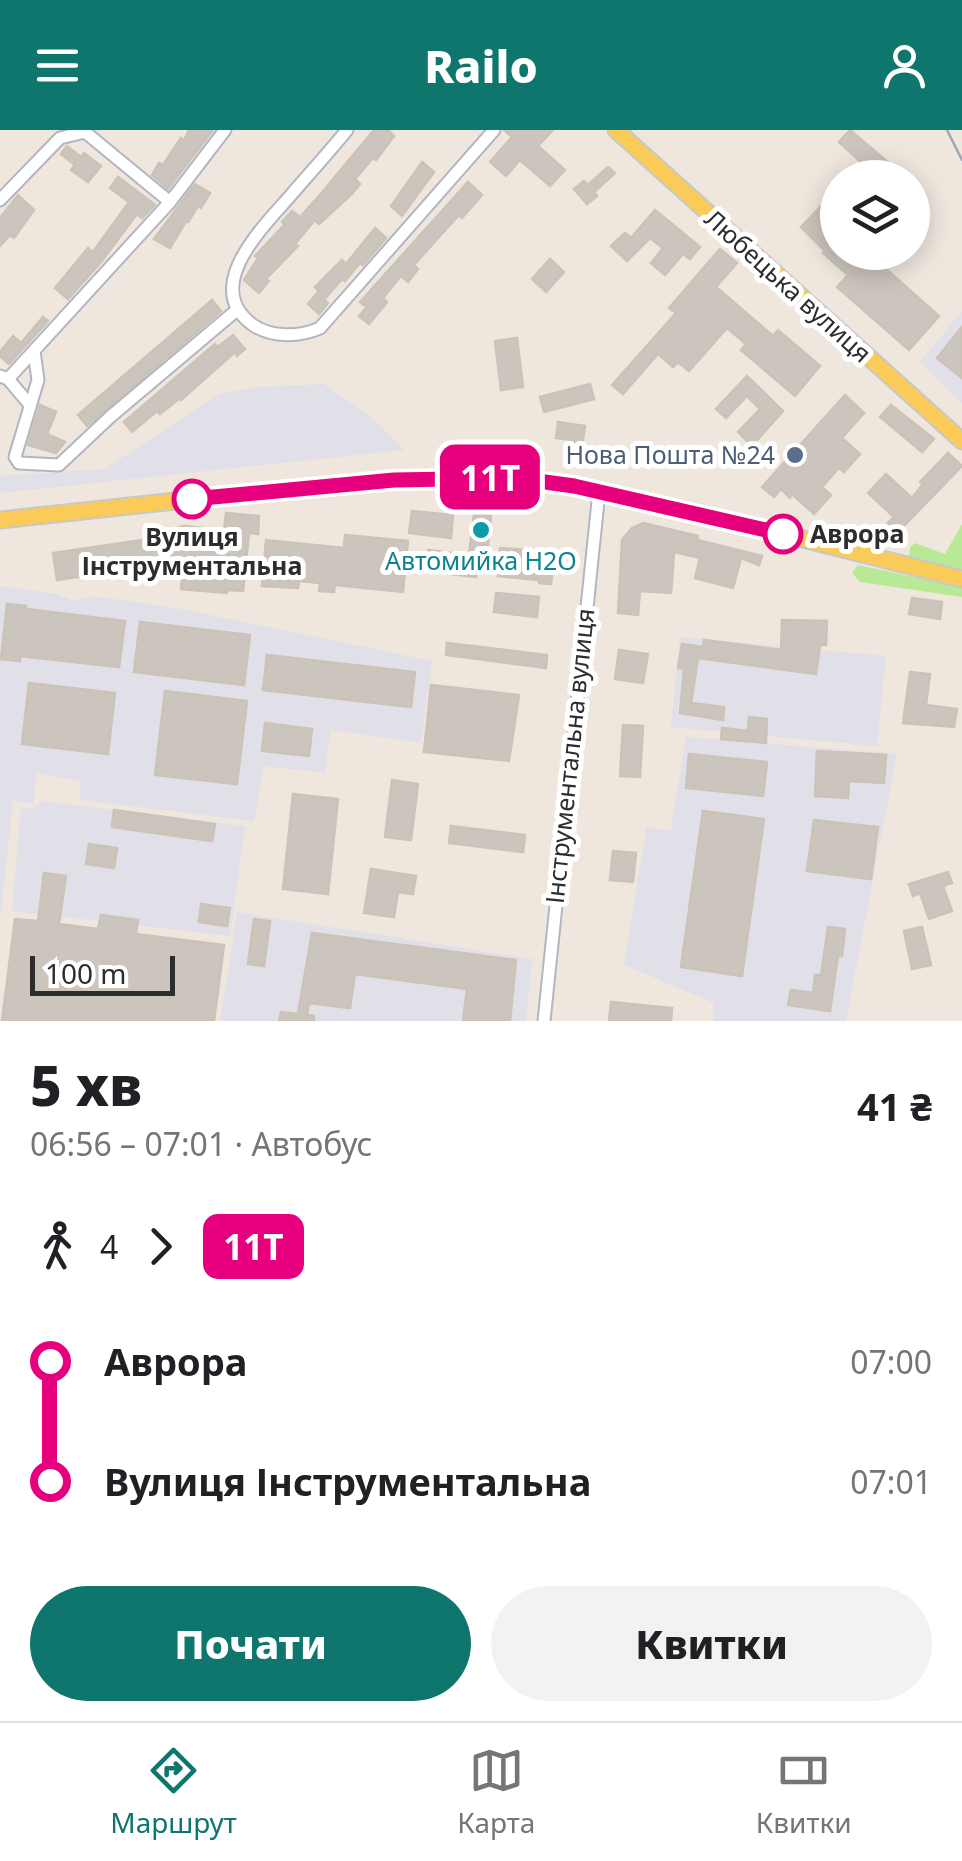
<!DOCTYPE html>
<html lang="uk">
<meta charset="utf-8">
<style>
body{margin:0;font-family:"Noto Sans",sans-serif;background:#f2f2f2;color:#202124;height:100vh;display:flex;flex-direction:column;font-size:38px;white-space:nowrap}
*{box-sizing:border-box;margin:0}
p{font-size:32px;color:#757577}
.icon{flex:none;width:55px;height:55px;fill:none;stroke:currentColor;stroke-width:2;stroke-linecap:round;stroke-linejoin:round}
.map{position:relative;height:891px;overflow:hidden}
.side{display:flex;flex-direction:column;background:#fff;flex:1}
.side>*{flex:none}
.badge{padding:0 20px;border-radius:15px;font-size:35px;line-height:65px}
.controls{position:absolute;left:820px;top:30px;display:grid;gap:20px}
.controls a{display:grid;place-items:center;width:110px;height:110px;border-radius:50%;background:#fff;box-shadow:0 5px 25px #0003;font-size:50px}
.scale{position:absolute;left:30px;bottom:25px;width:145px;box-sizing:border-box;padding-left:10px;border:5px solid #2d2d2d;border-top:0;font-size:28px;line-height:35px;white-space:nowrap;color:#2d2d2d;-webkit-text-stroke:8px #fff;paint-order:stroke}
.map>.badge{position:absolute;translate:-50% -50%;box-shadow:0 0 0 5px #fff}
.legs{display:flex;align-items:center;gap:15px;height:110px;padding:0 30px;font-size:32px}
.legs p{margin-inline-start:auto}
.head{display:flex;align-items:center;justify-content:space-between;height:170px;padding:0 30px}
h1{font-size:55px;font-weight:800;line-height:75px}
.primary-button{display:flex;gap:20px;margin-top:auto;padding:20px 30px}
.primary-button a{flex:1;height:115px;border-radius:60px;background:#0f766e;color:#fff;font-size:40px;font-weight:800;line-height:115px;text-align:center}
.primary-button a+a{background:#f2f2f2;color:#202124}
ul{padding:0 30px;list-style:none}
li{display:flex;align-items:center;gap:35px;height:120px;font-size:38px}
li i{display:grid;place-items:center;width:15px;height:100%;margin:0 12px;background:currentColor}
li i::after{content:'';width:25px;height:25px;margin:-12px;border:8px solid;border-radius:50%;background:#fff}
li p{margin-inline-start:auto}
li:first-child i{background:linear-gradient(#0000 50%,currentColor 0)}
li:last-child i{background:linear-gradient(currentColor 50%,#0000 0)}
header{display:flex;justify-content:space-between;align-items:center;height:130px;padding:0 30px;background:#0f766e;color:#fff;font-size:45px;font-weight:800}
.dock{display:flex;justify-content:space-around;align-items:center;height:140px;border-top:2px solid #e0e0e0;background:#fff;font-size:28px;color:#757577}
.dock a{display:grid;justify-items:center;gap:5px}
.dock .current{color:#0f766e}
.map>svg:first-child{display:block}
</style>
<header><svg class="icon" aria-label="menu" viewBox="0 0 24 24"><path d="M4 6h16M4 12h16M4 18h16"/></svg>Railo<svg class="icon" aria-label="person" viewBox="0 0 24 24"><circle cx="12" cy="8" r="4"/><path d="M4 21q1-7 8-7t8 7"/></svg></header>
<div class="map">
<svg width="962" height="891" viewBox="0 0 962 891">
<rect width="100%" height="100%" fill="#efe7de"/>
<g fill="#e1dfe7">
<path d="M962 181V273L920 232Z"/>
<path d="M324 254 376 291 404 320 0 363V346L104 339 220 264 257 257Z"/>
<path d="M0 456 57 464 73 471 94 466 182 479 432 531 421 613 331 600 325 643 264 636 254 691 80 670V651L36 643 34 674 13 671 0 791Z"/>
<path d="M680 507 886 526 877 616 671 597Z"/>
<path d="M686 607 897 624 846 891H713L714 873 624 835 646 698 671 700Z"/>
<path d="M42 671 245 696 230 806 12 781 21 677 33 679Z"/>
<path d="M237 782 532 829 526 891H220Z"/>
</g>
<g fill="#b8e997">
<path d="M962 394V442L912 430 909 426 910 417 915 413 945 424Z"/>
<path d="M858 435 962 457V467L860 452 852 443Z"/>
</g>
<g fill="#cbc5bd" stroke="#cbc3b7" stroke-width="2.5">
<path d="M189 0H213L168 59 152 45 159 33 163 35 181 8 184 11Z"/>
<path d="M374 0H388L394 6 376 30 373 28 355 49 360 54 351 65 319 94 315 90 295 114 298 116 266 149 269 151 259 163 244 150 258 128 255 126 285 94 282 92 292 81 300 87 327 57 334 60 328 55Z"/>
<path d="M504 0H553L538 16 565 40 550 56 520 30 506 46 490 32 512 7Z"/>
<path d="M850 0 897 40 890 48H878L839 12Z"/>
<path d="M67 16 81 27 84 23 101 36 88 52 71 40 75 35 61 24Z"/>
<path d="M422 32 434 42 402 86 391 76Z"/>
<path d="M608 37 615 43 594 62 597 66 587 74 574 59 584 51 588 55Z"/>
<path d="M118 47 155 75 142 88 137 84 101 132 68 169 55 158 88 118 93 122 129 72 110 58Z"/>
<path d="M468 52 482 65 462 88 459 85 430 117 414 135 418 139 408 152 401 146 383 168 387 172 369 194 359 186 367 177 360 172Z"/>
<path d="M195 54 210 63 201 78 198 76 188 92 186 91 170 118 154 109Z"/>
<path d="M833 64 838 68V122H867L939 186 909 220 837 157 848 145 823 123 825 121 801 97Z"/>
<path d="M18 65 34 80 14 108 10 105 0 116V88Z"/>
<path d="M655 80 700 117 690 129 683 124 665 145 651 133 663 118 650 108 627 131 611 116 625 103 631 108Z"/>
<path d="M375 98 386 108 363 135 360 133 345 151 342 149 324 170 328 173 319 184 308 174 319 161 315 157 342 130 346 134Z"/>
<path d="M720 119 737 133 716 157 773 206 778 200 820 236 795 266 741 220 746 214 727 198 689 241 678 232 673 237 658 224 623 264 612 255 676 183 669 178Z"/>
<path d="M550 129 564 142 546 162 532 149Z"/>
<path d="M212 170 221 181 87 296 78 285Z"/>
<path d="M43 187 48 191 9 234 0 226V222L13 206 21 213Z"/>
<path d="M962 197V248L937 228Z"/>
<path d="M233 205 245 219 237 226 235 222 181 270 180 268 160 284 157 281 132 302 124 292 215 214 218 217Z"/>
<path d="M517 208 523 257 501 260 495 211Z"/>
<path d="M747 246 783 281 752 316 738 302 760 279 747 266 726 288 716 279Z"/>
<path d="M590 254 594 269 544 282 540 267Z"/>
<path d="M845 265 864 283 842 308 860 324 844 342 839 338 822 357 831 365 814 384 792 364 790 368 781 359 774 367 762 357Z"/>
<path d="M40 275 56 282 47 304 65 312 56 323 28 315Z"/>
<path d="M891 275 934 309 922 322 880 287Z"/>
<path d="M558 292 585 296 579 336 568 335 572 310 556 308Z"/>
<path d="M948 323 962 336 898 402 888 393 894 387 868 363 886 344 912 368 923 354 920 352Z"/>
<path d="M412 381 453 385 451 408 409 403Z"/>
<path d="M226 383 259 386 258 404 249 403 243 461 227 460V463L181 459 182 447 154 445 149 436 57 450 53 423 149 409 183 396 224 400Z"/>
<path d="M474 384 491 386 488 416 480 415 476 447 425 441 428 420 469 425Z"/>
<path d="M643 393 698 406 697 410 762 426 759 435 741 428 733 458 695 448 700 428 674 422 671 463 640 461 638 485 618 483 622 410 632 398Z"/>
<path d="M345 405 408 411 403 462 335 455 334 462 319 461 320 453 299 451 298 458 262 456 266 410 344 418Z"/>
<path d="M500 418 554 422 551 454 539 453V450L498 446Z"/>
<path d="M496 463 539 467 537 487 494 482Z"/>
<path d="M912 468 942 472 940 489 909 484Z"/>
<path d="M7 474 26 476V479L125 491 119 537 20 526V531L1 529Z"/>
<path d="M782 490 827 491 826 515H820L816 544 698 528 691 573 724 577 723 590 680 583 684 539 678 538 682 514 703 517 704 510 781 520Z"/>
<path d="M140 492 250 505 244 555 134 542Z"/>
<path d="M447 513 547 525 546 538 446 525Z"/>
<path d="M619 520 648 524 643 553 615 549Z"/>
<path d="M267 525 415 542 411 577 263 560Z"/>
<path d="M910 542 930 544 926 575 957 579 954 597 903 593Z"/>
<path d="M29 553 115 563 108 624 22 614Z"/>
<path d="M431 555 519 565 509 631 424 622Z"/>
<path d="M165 561 247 571 237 654 155 645Z"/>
<path d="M749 587 767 589 766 613 721 609 722 598 748 601Z"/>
<path d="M265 593 312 599 309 626 262 621Z"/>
<path d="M623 595 643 596 640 647 620 646Z"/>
<path d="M817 621 886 625 884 653 849 651 848 668 815 666Z"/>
<path d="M689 624 767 632 763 666 686 658Z"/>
<path d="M392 650 418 654 411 710 385 707Z"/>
<path d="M293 664 338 669 328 764 283 759Z"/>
<path d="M114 680 215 694 212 711 112 697Z"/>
<path d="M703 681 764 689 742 846 681 837Z"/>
<path d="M814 690 878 697 871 749 807 741Z"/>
<path d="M451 696 525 705 523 722 449 713Z"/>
<path d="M89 714 117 718 114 738 86 734Z"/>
<path d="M613 721 636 723 633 752 610 750Z"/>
<path d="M371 739 416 746 413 764 398 762 394 787 364 783Z"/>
<path d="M948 742 952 753 943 756 952 781 929 789 920 763 913 766 909 754Z"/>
<path d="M44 743 66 746 59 794 98 799 101 785 138 790 136 804 224 815 214 891H2L15 789 38 791Z"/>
<path d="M201 774 230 778 227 796 199 792Z"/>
<path d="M254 789 270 791 264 836 248 834Z"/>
<path d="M828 797 845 799 842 826 838 825 830 881 788 875 791 860 813 863 815 845H821Z"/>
<path d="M922 797 931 835 912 839 904 801Z"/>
<path d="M312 803 516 830 510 891H463L467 859 355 844 350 878 309 873 307 885 314 886V891H279L281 882 298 884Z"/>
<path d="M611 872 672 878 671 891H609Z"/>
</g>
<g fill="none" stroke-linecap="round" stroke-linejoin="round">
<g stroke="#b2b6c1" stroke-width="15">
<g id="minor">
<path d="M347 0C329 22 310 43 291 65 264 96 200 157 253 195 272 208 300 207 320 198L494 0"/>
<path d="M0 70 60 8 85 2 170 72"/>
<path d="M34 221 38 250 15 327 19 333 59 335 110 287 238 179"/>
<path d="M0 246 8 249 30 275"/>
<path d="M8 249 170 72 225 0"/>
<path d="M544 891 599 362"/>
</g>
</g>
<g stroke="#c8c8c8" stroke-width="19">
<g id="major">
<path d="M616 0 962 311"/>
<path d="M0 390 296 358 393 350 516 348 548 351 691 381 962 449"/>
</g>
</g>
<use href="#minor" stroke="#fff" stroke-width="11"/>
<use href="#major" stroke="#facb58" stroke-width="15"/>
<path stroke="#a0a5b8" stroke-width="2.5" d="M947 0 962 30"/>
</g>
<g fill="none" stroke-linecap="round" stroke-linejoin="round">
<g stroke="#fff" stroke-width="22">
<path id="line-1" d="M192 369 394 350 516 348 574 356 783 404"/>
</g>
<use href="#line-1" stroke="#e6007e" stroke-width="15"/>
</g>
<circle fill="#5c6f8a" stroke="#fff" stroke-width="4" cx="795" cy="325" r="10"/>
<g fill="#fff" stroke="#e6007e" stroke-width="5">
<circle cx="192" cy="369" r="18"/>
<circle cx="783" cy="404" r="18"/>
</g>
<circle fill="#0f9aa8" stroke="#fff" stroke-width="4" cx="481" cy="400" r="10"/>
<g text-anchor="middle" stroke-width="10" stroke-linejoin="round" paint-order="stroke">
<g font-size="25" fill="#2d2d2d" stroke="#fff">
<text transform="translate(788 156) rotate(42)" y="9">Любецька вулиця</text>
<text transform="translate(570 626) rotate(-84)" y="9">Інструментальна вулиця</text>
</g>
<g font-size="25" fill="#4e5e75" stroke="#fff" text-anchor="end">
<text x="775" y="334">Нова Пошта №24</text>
</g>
<g font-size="25" font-weight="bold" fill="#2d2d2d" stroke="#fff" text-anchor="start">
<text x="810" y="413">Аврора</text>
<text x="192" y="416" text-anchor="middle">Вулиця<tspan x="192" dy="29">Інструментальна</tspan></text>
</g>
<g font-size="25" fill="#0d838f" stroke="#fff">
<text x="481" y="440">Автомийка H2O</text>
</g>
</g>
</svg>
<div class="controls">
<a><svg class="icon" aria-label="layers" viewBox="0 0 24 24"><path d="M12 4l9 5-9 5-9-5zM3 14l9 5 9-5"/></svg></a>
</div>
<div class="scale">100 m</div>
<b class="badge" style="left:490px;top:347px;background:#e6007e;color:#fff">11Т</b>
</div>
<section class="side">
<div class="head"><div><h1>5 хв</h1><p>06:56 – 07:01 · Автобус</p></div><b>41 ₴</b></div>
<div class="legs"><svg class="icon" aria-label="walk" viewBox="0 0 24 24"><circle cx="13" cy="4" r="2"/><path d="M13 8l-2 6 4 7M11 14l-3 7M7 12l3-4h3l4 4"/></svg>4<svg class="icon" aria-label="forward" viewBox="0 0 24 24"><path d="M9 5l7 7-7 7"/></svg><b class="badge" style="background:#e6007e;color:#fff">11Т</b></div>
<ul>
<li><i style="color:#e6007e"></i><b>Аврора</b><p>07:00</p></li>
<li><i style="color:#e6007e"></i><b>Вулиця Інструментальна</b><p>07:01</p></li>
</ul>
<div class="primary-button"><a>Почати</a><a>Квитки</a></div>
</section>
<nav class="dock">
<a class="current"><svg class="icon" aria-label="directions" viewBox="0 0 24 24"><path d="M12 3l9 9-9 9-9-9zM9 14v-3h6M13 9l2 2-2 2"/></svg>Маршрут</a>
<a><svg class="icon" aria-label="map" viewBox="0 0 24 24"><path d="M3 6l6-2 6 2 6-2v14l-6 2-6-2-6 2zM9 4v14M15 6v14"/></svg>Карта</a>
<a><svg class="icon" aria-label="tickets" viewBox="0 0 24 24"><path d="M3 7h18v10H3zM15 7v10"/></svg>Квитки</a>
</nav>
